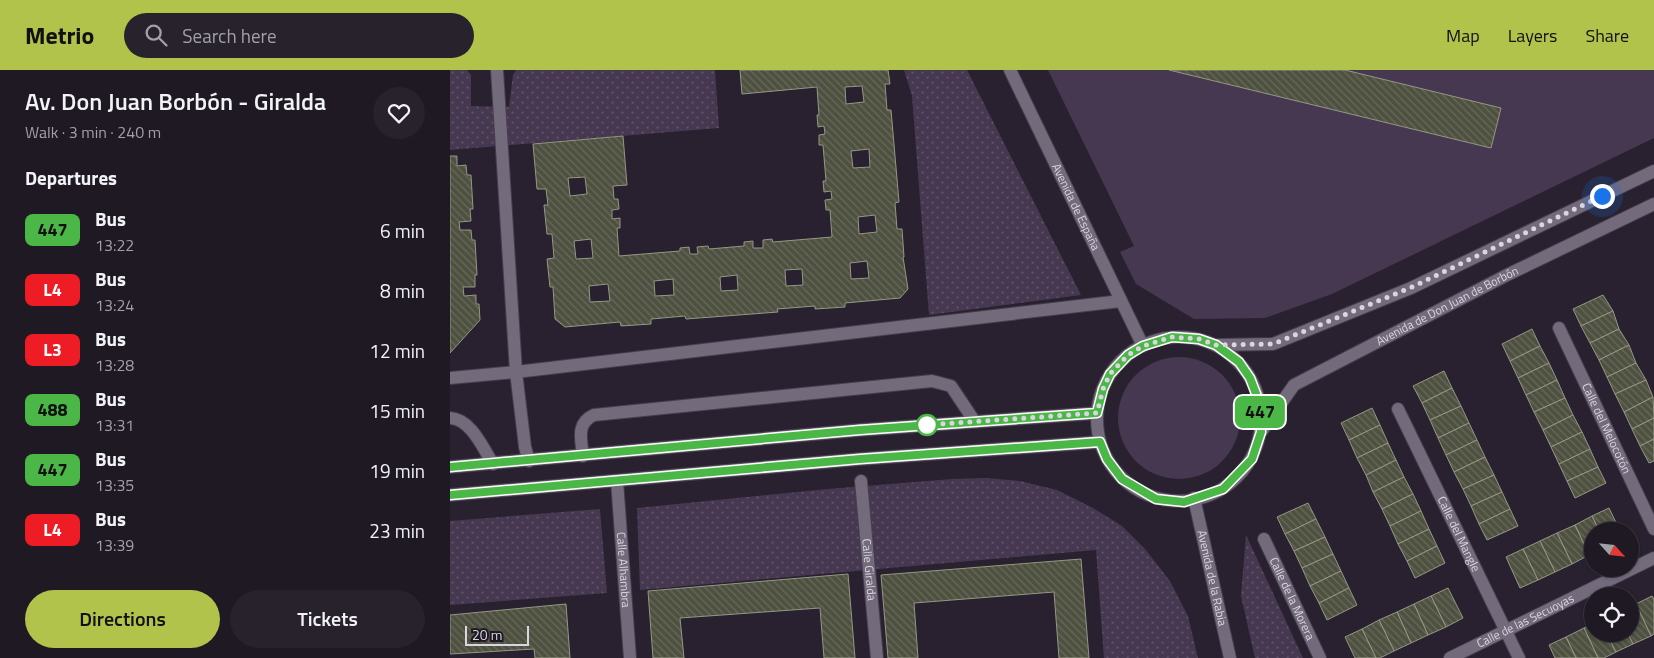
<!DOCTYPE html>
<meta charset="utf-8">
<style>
body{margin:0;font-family:"Titillium Web",sans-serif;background:#27222b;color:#f1f3f6;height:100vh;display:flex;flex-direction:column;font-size:19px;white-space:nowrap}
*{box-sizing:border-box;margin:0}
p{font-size:16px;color:#a1a0a6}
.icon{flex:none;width:28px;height:28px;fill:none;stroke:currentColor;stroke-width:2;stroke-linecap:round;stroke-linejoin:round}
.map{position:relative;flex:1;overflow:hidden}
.details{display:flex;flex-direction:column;background:#1f1923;width:450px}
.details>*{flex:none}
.badge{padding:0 10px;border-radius:8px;font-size:18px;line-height:32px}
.needle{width:32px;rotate:117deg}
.fabs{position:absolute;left:1134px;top:452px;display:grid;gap:10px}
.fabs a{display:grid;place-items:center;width:55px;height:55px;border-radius:50%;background:#1f1923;box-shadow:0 1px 4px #0004,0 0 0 1px #3c3841;font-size:25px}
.scale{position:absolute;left:15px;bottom:12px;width:64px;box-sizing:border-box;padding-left:5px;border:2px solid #dad5df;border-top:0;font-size:14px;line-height:18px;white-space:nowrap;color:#dad5df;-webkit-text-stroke:4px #1f1825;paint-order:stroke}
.you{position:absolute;width:25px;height:25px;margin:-12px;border:4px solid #fff;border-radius:50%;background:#1a73e8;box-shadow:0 0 0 8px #1a73e833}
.map>.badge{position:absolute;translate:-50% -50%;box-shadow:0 0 0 2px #fff}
h2{padding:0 25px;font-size:19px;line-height:45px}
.round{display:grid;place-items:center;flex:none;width:52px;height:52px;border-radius:26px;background:#27222b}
.head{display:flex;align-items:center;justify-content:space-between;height:85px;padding:0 25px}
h1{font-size:24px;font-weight:600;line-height:38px}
.cta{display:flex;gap:10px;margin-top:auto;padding:10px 25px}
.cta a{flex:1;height:58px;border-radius:30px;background:#b2c34b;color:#111;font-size:20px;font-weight:600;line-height:58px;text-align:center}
.cta a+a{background:#27222b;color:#f1f3f6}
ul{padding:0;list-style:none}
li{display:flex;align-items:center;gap:15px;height:60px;padding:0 25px}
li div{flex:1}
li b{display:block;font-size:19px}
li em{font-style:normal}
li .badge{min-width:55px;font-weight:700;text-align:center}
header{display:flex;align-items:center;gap:30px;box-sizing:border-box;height:70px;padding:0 25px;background:#b2c34b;color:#111}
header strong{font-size:24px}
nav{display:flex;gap:28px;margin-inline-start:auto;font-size:18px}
.search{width:350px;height:45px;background:#27222b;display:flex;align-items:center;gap:12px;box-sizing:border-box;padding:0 18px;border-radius:28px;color:#a1a0a6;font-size:19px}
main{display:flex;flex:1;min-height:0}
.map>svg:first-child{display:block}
</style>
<header>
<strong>Metrio</strong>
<div class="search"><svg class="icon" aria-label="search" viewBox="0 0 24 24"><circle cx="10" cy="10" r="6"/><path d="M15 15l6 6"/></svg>Search here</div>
<nav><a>Map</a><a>Layers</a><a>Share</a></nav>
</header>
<main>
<section class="details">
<div class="head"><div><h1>Av. Don Juan Borbón - Giralda</h1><p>Walk · 3 min · 240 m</p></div><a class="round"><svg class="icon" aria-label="heart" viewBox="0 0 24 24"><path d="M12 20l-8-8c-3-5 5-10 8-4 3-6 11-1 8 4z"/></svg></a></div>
<h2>Departures</h2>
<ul>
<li><span class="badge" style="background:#4ab747;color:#111">447</span><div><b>Bus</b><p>13:22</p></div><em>6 min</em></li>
<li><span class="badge" style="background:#ee1c25;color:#fff">L4</span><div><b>Bus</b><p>13:24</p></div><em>8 min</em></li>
<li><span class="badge" style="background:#ee1c25;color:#fff">L3</span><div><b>Bus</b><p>13:28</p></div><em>12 min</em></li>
<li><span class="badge" style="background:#4ab747;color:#111">488</span><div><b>Bus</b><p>13:31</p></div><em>15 min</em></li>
<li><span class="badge" style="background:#4ab747;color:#111">447</span><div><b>Bus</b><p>13:35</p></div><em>19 min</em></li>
<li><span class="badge" style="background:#ee1c25;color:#fff">L4</span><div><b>Bus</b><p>13:39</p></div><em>23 min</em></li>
</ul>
<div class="cta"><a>Directions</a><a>Tickets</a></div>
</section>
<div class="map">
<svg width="1204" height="588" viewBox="0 0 1204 588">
<defs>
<pattern id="grass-dots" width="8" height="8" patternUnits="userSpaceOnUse" patternTransform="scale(1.25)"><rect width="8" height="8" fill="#453850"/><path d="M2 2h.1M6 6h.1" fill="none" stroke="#5f5469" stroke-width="1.8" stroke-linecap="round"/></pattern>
<pattern id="building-back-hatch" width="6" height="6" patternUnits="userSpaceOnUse" patternTransform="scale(1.25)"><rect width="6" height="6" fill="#4e5140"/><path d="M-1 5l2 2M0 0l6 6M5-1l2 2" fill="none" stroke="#67695b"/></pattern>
</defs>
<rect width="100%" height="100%" fill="#29212f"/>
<g fill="url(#grass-dots)">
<path d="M0 0H17L21 5V36L59 37 63 5 66 0H265L269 58 0 80Z"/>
<path d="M454 0H517L631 225 479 245 462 26Z"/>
<path d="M535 408 570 411 607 420 643 438 672 456 695 479 720 511 738 546 748 588H654L646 480 190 520 187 438 378 419 502 409Z"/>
<path d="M150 439 157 523 0 535V451Z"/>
<path d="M796 465 853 588H805L791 526Z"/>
</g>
<g fill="#453850">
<path d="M598 0H1204V68L882 224 815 248 744 249 686 214 670 182 684 176Z"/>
<circle cx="729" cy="348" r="61"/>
</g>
<g fill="url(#building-back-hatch)" stroke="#949884" fill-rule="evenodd">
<path d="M290 0H438L440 14H435L437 40H441L449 132 445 133 447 159H452L454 187H453L458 219 450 228 395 233V237L365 239V236L327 239 328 242 236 249 235 246 201 249V254L171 256 170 252 115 257 105 249 103 217H100L97 189 104 188 102 164H97L94 135H98L96 119H87L83 74 173 66 177 115 163 116 164 129H168L169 139 162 140V149L170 148V158H167L169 186 230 181V178L239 177 240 184H248L247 177 258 176 259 179 294 176V172L303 171V178H313V170L322 169 323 172 382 167 380 140H376L375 130 382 129 381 121 374 122 373 111H376L373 75H369V65L375 64 374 56 368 57 367 45H369L367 17 292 24ZM412 16 414 32 396 34 395 17ZM419 79 420 97 403 98 401 81ZM135 107 137 124 120 126 118 108ZM425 145 427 162 409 164 408 147ZM141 169 143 188 126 189 124 171ZM417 191 419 208 401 209 400 193ZM352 199 353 215 336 216 335 200ZM287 205 288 220 271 221 270 207ZM223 209 224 225 205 226 204 211ZM158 214 160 231 140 232 139 216Z"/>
<path d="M719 0H895L1051 38 1041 78Z"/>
<path d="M0 86H7V96L16 95 17 105H21L23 139H20L21 151 9 152 10 160H21L22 170H25L27 205H25V217H13L14 226 26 225V234H29L30 250 0 283Z"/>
<path d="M1153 225 1163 241 1131 256 1123 239Z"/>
<path d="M1163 241 1169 259 1140 273 1131 256Z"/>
<path d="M1082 259 1090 276 1060 291 1052 274Z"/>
<path d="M1169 259 1179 275 1149 290 1140 273Z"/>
<path d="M1179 275 1186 293 1157 307 1149 290Z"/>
<path d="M1090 276 1099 293 1068 308 1060 291Z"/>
<path d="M1099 293 1107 310 1076 325 1068 308Z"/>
<path d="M1186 293 1196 310 1165 324 1157 307Z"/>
<path d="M994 301 1002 318 972 333 963 316Z"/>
<path d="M1107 310 1115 328 1084 342 1076 325Z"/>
<path d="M1196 310 1203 327 1174 342 1165 324Z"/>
<path d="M1002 318 1011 336 980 350 972 333Z"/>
<path d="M1203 327 1204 348 1182 359 1174 342Z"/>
<path d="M1115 328 1123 345 1093 360 1084 342Z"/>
<path d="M1011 336 1019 353 988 368 980 350Z"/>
<path d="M922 338 930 355 899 370 891 353Z"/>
<path d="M1123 345 1132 362 1101 377 1093 360Z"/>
<path d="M1204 348V369L1190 376 1182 359Z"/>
<path d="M1019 353 1027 370 996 385 988 368Z"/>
<path d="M930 355 938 373 907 388 899 370Z"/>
<path d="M1132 362 1140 379 1109 394 1101 377Z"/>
<path d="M1204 369V391L1199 393 1190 376Z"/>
<path d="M1027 370 1035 387 1004 402 996 385Z"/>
<path d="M938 373 946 390 916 405 907 388Z"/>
<path d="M1140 379 1148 397 1117 411 1109 394Z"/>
<path d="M1035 387 1044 405 1013 419 1004 402Z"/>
<path d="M946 390 954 407 923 422 916 405Z"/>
<path d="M1148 397 1156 413 1125 428 1117 411Z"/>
<path d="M1044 405 1052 422 1021 436 1013 419Z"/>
<path d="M954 407 963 424 932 439 923 422Z"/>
<path d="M1052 422 1060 439 1029 454 1021 436Z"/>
<path d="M963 424 971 441 940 456 932 439Z"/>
<path d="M858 433 866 449 835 464 827 447Z"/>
<path d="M1159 438 1170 461H1149L1142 446Z"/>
<path d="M1060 439 1068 456 1037 470 1029 454Z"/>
<path d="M971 441 979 459 948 474 940 456Z"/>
<path d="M1142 446 1149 461H1142V484L1139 485 1125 455Z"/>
<path d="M866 449 875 467 844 481 835 464Z"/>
<path d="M1125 455 1139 485 1122 494 1107 463Z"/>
<path d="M979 459 987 476 957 491 948 474Z"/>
<path d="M1107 463 1122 494 1105 502 1090 471Z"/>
<path d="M875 467 883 484 852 498 844 481Z"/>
<path d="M1090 471 1105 502 1088 510 1073 479Z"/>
<path d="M987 476 995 493 965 508 957 491Z"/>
<path d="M1073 479 1088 510 1070 518 1056 487Z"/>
<path d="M883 484 891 501 860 516 852 498Z"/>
<path d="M631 489 639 588H609L604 522 464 533 468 588H438L431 505Z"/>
<path d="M891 501 899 518 869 533 860 516Z"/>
<path d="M398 504 405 588H374L370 538 230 548 234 588H203L198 521Z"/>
<path d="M899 518 907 535 877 550 869 533Z"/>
<path d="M998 518 1013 548 996 557 981 526Z"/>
<path d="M981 526 996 557 978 565 964 534Z"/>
<path d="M1202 526 1204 529V564L1201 566 1186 534Z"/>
<path d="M116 534 120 588H85L84 579 0 584V545Z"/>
<path d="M964 534 978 565 961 573 947 542Z"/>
<path d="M1186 534 1201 566 1183 574 1178 564H1180V536Z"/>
<path d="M947 542 961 573 944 581 929 550Z"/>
<path d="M929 550 944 581 930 588H926L912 559Z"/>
<path d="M1142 554V564H1157L1166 582 1154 588H1148L1134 558Z"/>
<path d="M1134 558 1148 588H1126L1116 567Z"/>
<path d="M912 559 926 588H905L895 567Z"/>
<path d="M1157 564H1178L1183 574 1166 582Z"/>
<path d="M1116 567 1126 588H1105L1099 575Z"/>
</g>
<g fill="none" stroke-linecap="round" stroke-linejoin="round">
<g stroke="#453e4b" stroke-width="14">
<g id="minor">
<path d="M47 0 66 302 75 377 79 391"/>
<path id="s1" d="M560 0 693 276"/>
<path id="s2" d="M1109 258 1204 459"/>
<circle cx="729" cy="349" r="82"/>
<path d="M766 275 823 274 961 218 1204 101"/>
<path d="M0 308 66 302 671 231"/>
<path id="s3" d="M948 339 1069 588"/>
<path d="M0 348C21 349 33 378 43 394"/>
<path id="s4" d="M811 362 844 315 1057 205 1204 134"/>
<path d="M133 386C131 369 126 353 144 345L482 311 501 316 525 352"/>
<path d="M0 397 410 360 647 343"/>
<path id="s5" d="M167 411 180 588"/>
<path id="s6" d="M411 411 427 588"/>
<path d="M0 425 410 389 650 372"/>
<path id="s7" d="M744 428 780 588"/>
<path id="s8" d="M814 469 870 588"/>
<path id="s9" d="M1000 588 1204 488"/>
</g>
</g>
<use href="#minor" stroke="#736a7c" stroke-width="12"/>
</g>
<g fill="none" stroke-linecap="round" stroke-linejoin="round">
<g stroke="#fff" stroke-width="11">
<path id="line" d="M0 397 410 360 647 343 653 319 660 304 678 285 693 276 722 267 749 269 766 275 789 292 800 308 810 334 811 362 802 389 773 419 734 432 706 429 672 409 657 389 650 372 410 389 0 425"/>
</g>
<use href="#line" stroke="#4ab747" stroke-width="8"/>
<path stroke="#dad5df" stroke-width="5" stroke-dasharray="0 9" d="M477 355H476L647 343 653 319 660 304 678 285 693 276 722 267 749 269 766 275 823 274 960 218 1152 126"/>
</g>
<circle fill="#fff" stroke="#4ab747" stroke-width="2.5" cx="477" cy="355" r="10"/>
<g text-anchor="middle" stroke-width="4" stroke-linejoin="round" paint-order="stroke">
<g font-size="12" fill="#dad5df" stroke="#1f1825">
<text dy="4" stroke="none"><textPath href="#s1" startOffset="152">Avenida de España</textPath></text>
<text dy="4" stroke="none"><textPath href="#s4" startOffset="230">Avenida de Don Juan de Borbón</textPath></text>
<text dy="4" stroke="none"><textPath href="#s2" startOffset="111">Calle del Melocotón</textPath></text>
<text dy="4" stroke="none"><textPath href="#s3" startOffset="139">Calle del Mangle</textPath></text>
<text dy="4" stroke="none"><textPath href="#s5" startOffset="89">Calle Alhambra</textPath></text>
<text dy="4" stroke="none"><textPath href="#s6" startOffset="89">Calle Giralda</textPath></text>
<text dy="4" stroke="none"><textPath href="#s7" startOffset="82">Avenida de la Rabia</textPath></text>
<text dy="4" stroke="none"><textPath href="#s8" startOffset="66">Calle de la Morera</textPath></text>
<text dy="4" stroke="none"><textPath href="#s9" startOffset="84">Calle de las Secuoyas</textPath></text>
</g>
</g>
</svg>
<div class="fabs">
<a><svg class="needle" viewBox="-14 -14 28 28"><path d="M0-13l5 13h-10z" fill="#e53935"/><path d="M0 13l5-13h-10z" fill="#a1a0a6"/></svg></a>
<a><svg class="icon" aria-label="locate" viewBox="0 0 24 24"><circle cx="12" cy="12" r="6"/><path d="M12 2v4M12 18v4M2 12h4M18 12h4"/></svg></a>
</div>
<div class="scale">20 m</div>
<div class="you" style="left:1152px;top:126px"></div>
<b class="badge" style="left:810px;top:342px;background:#4ab747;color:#111">447</b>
</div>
</main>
